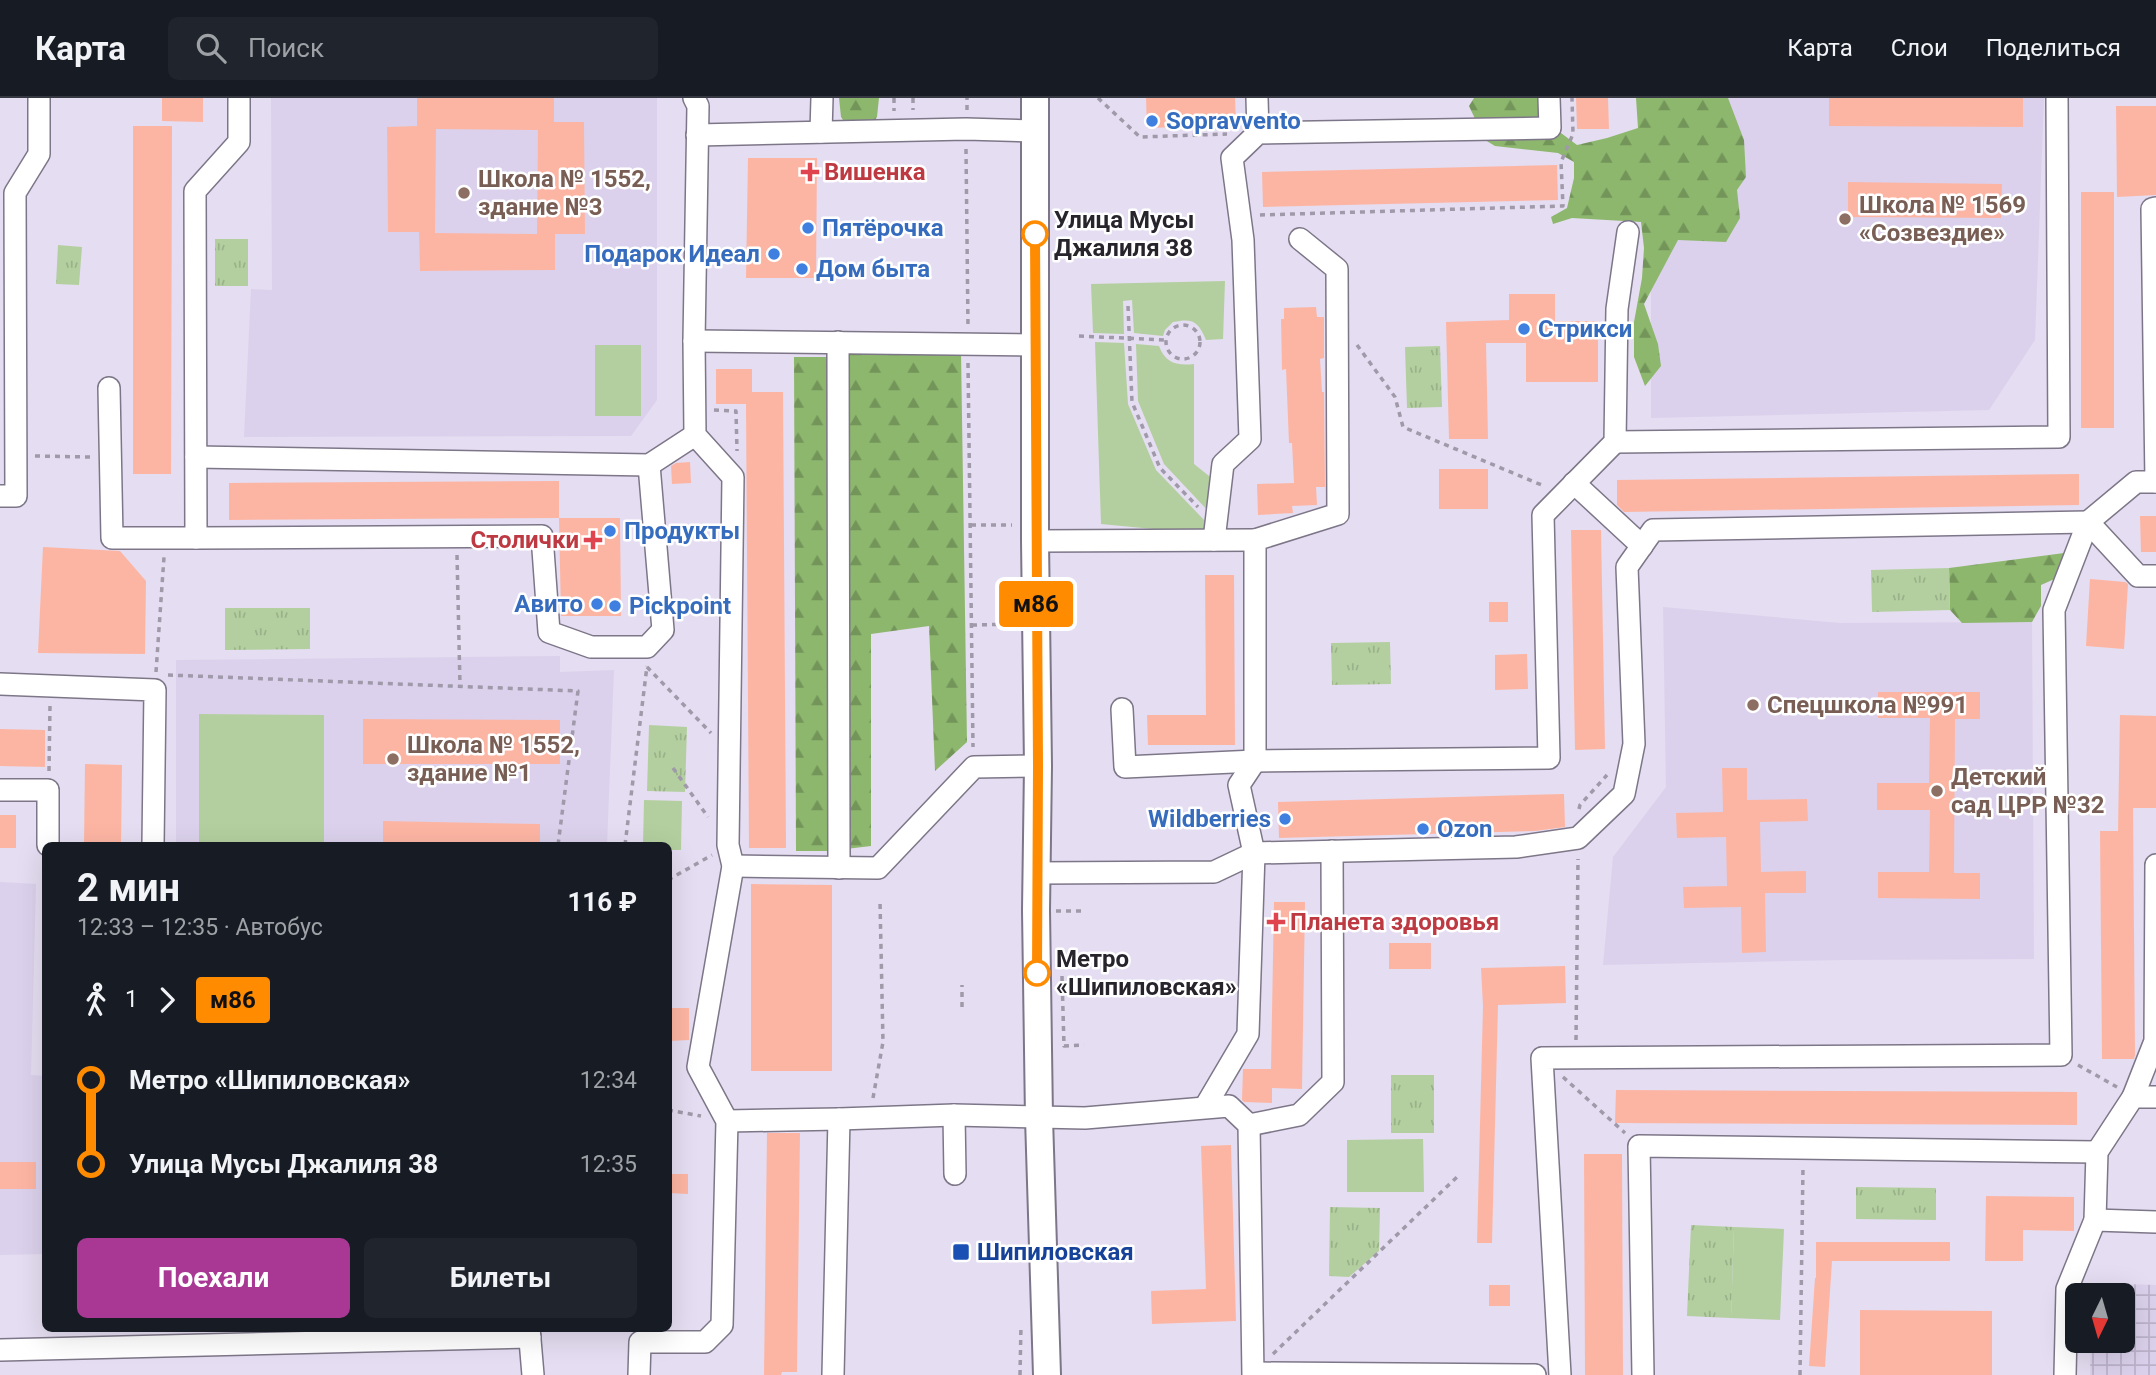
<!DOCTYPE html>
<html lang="ru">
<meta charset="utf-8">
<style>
body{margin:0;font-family:Roboto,sans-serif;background:#20242c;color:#f1f3f6;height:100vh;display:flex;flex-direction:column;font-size:26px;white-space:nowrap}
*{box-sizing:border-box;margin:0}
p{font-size:23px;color:#9ea1a6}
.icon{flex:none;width:38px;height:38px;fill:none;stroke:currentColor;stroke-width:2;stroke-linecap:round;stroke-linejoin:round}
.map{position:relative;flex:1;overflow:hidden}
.details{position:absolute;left:42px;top:744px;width:630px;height:490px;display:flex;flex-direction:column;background:#171b24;border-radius:10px;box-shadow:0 7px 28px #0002}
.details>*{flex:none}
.badge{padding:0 14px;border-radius:5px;font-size:24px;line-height:46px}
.needle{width:46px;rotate:185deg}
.controls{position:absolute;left:2065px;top:1185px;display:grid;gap:14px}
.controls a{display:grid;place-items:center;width:70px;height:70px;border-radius:10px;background:#171b24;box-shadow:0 7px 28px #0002;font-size:35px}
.map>.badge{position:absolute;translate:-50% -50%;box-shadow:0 0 0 4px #fff}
.legs{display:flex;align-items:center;gap:10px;height:77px;padding:0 35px;font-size:23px}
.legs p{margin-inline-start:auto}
.headline{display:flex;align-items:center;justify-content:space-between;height:119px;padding:0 35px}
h1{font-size:38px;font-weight:700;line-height:52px}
.cta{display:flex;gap:14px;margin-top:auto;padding:14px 35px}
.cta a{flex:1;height:80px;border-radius:10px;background:#a83894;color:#fff;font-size:28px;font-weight:700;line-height:80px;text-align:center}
.cta a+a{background:#20242c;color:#f1f3f6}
ul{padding:0 35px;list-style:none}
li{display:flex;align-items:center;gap:24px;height:84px;font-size:26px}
li i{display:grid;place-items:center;width:10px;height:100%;margin:0 9px;background:currentColor}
li i::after{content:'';width:18px;height:18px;margin:-9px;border:5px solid;border-radius:50%;background:#171b24}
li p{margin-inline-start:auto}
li:first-child i{background:linear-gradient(#0000 50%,currentColor 0)}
li:last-child i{background:linear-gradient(currentColor 50%,#0000 0)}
header{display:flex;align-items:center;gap:42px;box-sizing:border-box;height:98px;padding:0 35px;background:#171b24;border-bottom:2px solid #363941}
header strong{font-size:33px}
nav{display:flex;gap:38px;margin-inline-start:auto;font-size:24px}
.search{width:490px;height:63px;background:#20242c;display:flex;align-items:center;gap:18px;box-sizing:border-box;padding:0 24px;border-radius:10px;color:#9ea1a6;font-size:26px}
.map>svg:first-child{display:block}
</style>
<header>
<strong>Карта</strong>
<div class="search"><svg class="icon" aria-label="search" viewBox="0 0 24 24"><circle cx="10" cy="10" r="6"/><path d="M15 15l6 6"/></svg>Поиск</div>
<nav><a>Карта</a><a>Слои</a><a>Поделиться</a></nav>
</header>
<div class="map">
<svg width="2156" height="1277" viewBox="0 0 2156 1277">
<defs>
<pattern id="industrial-grid" width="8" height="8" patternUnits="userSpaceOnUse" patternTransform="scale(1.75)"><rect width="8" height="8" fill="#dbd1ec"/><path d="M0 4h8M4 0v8" fill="none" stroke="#bcb3cb"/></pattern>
<pattern id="forest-firs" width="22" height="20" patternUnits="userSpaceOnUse" patternTransform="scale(1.75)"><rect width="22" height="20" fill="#8db76d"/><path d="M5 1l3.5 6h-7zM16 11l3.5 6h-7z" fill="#73955a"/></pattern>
<pattern id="park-tufts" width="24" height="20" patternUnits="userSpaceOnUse" patternTransform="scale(1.75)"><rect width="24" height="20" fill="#b3cf9f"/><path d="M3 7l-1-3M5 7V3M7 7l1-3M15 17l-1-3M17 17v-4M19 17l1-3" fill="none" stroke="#9ab289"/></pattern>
</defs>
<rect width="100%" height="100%" fill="#e5ddf1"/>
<g fill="#dbd1ec">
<path d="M271 0H657V302L631 338 244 339 251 191 272 192Z"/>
<path d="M1651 0H2044L2035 242 1989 312 1651 320Z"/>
<path d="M1663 509 1840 525 2032 524 2034 861 1843 862 1603 867 1613 759 1666 689Z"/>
<path d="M560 558V574L614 572 607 747H176V562Z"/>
<path d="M0 784 36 786 31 977 45 978V1156L0 1157Z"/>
</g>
<path fill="url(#industrial-grid)" d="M2093 1185 2156 1187V1277H2090L2091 1243 2123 1242V1197H2093Z"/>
<g fill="#b3cf9f">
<path d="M1225 183 1223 241 1206 242C1198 223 1193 220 1173 224L1165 232 1163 238 1134 235 1132 202 1123 203 1124 236 1093 235 1091 186Z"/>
<path d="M1095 244 1124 245 1128 306 1156 372 1205 423V436L1101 426Z"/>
<path d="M1136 246 1159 248C1165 265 1177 268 1194 266V366L1214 382 1211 416 1164 366 1138 303Z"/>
<rect x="595" y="247" width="46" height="71"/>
<path d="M199 616 324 617V747H199Z"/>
<path d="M644 702 682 703 681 752H669L668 747H643Z"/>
<path d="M1423 1041 1424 1094H1347V1042Z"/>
<path d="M1734 1129 1784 1131 1780 1222 1731 1220Z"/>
</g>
<g fill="url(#forest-firs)">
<path d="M839 0H879L877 19 873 25H845L841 19Z"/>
<path d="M1474 0H1538L1557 32 1577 47 1607 40 1638 30 1636 0H1728L1744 42 1746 79 1737 92 1740 120 1726 144 1678 142 1644 206 1658 246 1661 268 1645 288 1634 259V224L1642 180 1644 150 1641 124 1572 120 1553 126 1551 119 1567 110 1574 80V64L1558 55 1495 48 1485 42 1469 8Z"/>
<path d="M850 252 961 254 967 644 935 673 929 528 871 536V748L846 751Z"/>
<path d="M794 259H830L832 753H796Z"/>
<path d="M2064 455 2059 479 2041 487V508L2032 524 1962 525 1950 512 1949 470Z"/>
</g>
<g fill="url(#park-tufts)">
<rect x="215" y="141" width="33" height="47"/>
<path d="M58 147 82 149 79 187 56 186Z"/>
<path d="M1440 248 1442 309 1407 310 1405 249Z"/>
<path d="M1949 470 1950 512 1872 514 1871 472Z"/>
<path d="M225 510H310V551L225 552Z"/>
<path d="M1390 544 1391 586 1332 587 1331 545Z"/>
<path d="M649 627 687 629 685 694 647 693Z"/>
<rect x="1391" y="977" width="43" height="58"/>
<path d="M1856 1089 1936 1090V1122L1856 1121Z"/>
<path d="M1330 1109 1380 1110 1379 1153 1349 1179 1329 1178Z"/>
<path d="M1691 1127 1734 1129 1731 1220 1687 1218Z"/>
</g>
<g fill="#fdb5a3" fill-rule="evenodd">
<path d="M162 0H203V24L162 23Z"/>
<path d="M417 0H554V24H584L585 136H555V172L420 173 419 134H388L387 29 417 28ZM436 31 538 32 537 136 435 135Z"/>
<path d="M1146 0H1235L1236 27 1147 30Z"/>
<path d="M1576 0H1608L1609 31H1577Z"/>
<path d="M1829 0H2023V29L1829 28Z"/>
<path d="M2116 8H2156V97L2117 99Z"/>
<path d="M133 28H172L171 376H133Z"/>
<path d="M748 60H817L816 180H746Z"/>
<path d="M1557 67 1558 102 1263 109 1262 74Z"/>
<path d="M1848 84 2002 86 2001 120 1848 119Z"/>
<rect x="2081" y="94" width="33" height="236"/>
<path d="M1509 196H1555V223H1598V284H1526V245H1486L1488 341H1449L1446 224 1509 222Z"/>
<path d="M1316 209 1317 219H1324V260L1320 261 1322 294H1324L1325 389H1316L1317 407 1292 408 1293 415 1258 417 1257 386 1294 385 1292 345H1289L1286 271 1282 272 1281 221H1284V210Z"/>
<path d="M716 271H752V294H783L786 750H749L746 306H716Z"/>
<path d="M690 364 691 385 672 386 671 368 676 365Z"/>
<rect x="1439" y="371" width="49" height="40"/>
<path d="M2079 376V407L1624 414 1617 407V382Z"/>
<path d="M559 383V420L229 422V385Z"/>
<path d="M2140 418H2156V454H2141Z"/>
<path d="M559 420H620L621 518H561Z"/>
<path d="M1571 432H1601L1605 651 1575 652Z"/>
<path d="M43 449 120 453 146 483 145 556 38 555Z"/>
<path d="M1205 477H1234L1235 647H1148L1147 617H1206Z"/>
<path d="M2090 481 2125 484 2128 486 2124 551 2086 548Z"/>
<rect x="1489" y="504" width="19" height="20"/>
<path d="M1527 556 1528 591 1495 592V557Z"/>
<path d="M1878 594H1980V621H1955L1954 775H1980V801L1878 800V774H1929L1930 712H1877V685H1929L1930 620H1878Z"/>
<path d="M2120 617 2156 618V710H2133L2135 957 2134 961H2102L2100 733H2118Z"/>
<path d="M363 621 560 622V666H363Z"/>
<path d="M0 631 45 632V669L0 668Z"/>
<path d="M85 666 122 667 121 747H84Z"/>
<path d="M1722 670H1747V702L1807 701 1808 723 1760 724 1761 774 1806 773V795H1765L1766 854 1742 855 1741 809 1684 810 1683 789 1727 788 1726 739 1677 740 1676 715 1723 714Z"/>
<path d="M1564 696 1565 729 1535 733 1279 740 1278 704Z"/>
<rect x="0" y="717" width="16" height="33"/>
<path d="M383 723 540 726V747H383Z"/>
<path d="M751 786 832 787V973H751Z"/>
<path d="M1274 804H1305L1302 991 1272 990V1005L1244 1004 1242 1002 1243 971H1271Z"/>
<rect x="1389" y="845" width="42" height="26"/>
<path d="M1565 868 1566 905 1498 907 1492 1145H1477L1483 908 1481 870Z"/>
<path d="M668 910H689V942L668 943Z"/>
<path d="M1616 992 2077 994V1027L1615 1025Z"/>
<path d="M767 1035H800L797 1274H782L781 1277H764Z"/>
<path d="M1231 1047 1236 1223 1152 1226 1151 1193 1206 1191 1201 1048Z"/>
<path d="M1584 1056H1622L1623 1277H1585Z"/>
<rect x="0" y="1064" width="36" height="27"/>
<path d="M668 1076H688V1096L668 1095Z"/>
<path d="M1986 1098 2074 1099V1133L2023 1132V1163H1985Z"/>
<path d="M1816 1144H1950V1163H1832L1825 1269 1809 1268 1815 1180H1816Z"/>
<rect x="1489" y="1187" width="21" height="21"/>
<path d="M1860 1212 1992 1213V1277H1860Z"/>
</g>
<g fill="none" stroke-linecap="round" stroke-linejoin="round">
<g stroke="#7d7688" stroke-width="24">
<g id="minor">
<path d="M1257 0 1258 35"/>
<path d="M821 34 822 0"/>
<path d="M697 37 966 31 1035 33"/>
<path d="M694 243 1037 247"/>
<path d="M838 244 839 770"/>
<path d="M109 290 112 440H196L195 93 239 44V0"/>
<path d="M1615 344 2059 339 2057 0"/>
<path d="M196 359 649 367 695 337"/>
<path d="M2156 384 2152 111 2156 110"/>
<path d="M1574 385 1642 448"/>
<path d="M0 398H16L15 95 39 56V0"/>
<path d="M196 440 542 438 549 534 591 549H647L663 532 649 367"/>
<path d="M1214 442 1223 366 1250 341 1243 142 1232 60 1258 35 1550 30 1549 0"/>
<path d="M1035 443 1255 442"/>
<path d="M0 586 155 592 153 747"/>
<path d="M1122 611 1125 669 1255 663 1549 660 1543 417 1615 344 1617 211 1628 134"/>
<path d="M0 692H48V747"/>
<path d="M733 768 878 770 974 669 1038 668"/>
<path d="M1037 775 1214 774 1254 755 1516 749 1578 740 1624 696 1634 646 1627 469 1653 432 2088 424 2138 478H2156"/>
<path d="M2133 999 2155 943 2156 767"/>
<path d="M1205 1009 1248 936 1254 755 1239 687 1255 663V442L1338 416 1337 171 1300 141"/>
<path d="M954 1017 955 1076"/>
<path d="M839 1021 954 1017 1085 1020 1229 1008 1249 1027 1253 1277"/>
<path d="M727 1023 839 1021 833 1277"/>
<path d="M1249 1027 1299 1017 1333 984 1332 753"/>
<path d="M2095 1122 2156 1124"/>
<path d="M529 1230 533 1277"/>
<path d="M0 1252 530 1239"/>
<path d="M1254 1275 1535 1277"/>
<path d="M639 1277 640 1244H705L722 1227 727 1023 698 969 733 768 728 747 733 379 695 337 694 243 698 8 694 0"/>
<path d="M1560 1277 1542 960 2061 957 2054 512 2088 424 2136 384H2156"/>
<path d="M1643 1277 1639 1048 2097 1054"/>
<path d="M2065 1277 2067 1191 2095 1122 2097 1054 2133 999H2156"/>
</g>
</g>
<g stroke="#7d7688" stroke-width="30">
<path id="major" d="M1035 0V443L1038 668 1036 812 1039 1020 1047 1277"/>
</g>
<g stroke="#9f99a9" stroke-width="3.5" stroke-dasharray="5 5" stroke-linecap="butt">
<path d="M894 0V13"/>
<path d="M913 0V12"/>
<path d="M1098 0 1140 39 1227 36"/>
<path d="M967 12V0"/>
<path d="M966 51 968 229"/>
<path d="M1260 117 1563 108 1561 64 1573 36 1572 0"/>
<path d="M1128 208 1132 304 1160 370 1198 409"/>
<circle cx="1183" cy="244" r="17"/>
<path d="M1079 238 1166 242"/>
<path d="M1357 247 1395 299 1403 329 1544 388"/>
<path d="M968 265 973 649"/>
<path d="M714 312 736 313 737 353"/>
<path d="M35 358 90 359"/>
<path d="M971 427H1012"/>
<path d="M457 457 460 588"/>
<path d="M972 527 1015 526"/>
<path d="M647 569 711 635"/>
<path d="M156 574 164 459"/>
<path d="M168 577 578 593 558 747"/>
<path d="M673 670 708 719"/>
<path d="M49 673 50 607"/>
<path d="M1579 711 1580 707 1607 677"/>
<path d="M625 747 647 568"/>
<path d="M668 782 712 757"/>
<path d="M1056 813H1082"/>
<path d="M1062 878 1064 948 1084 947"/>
<path d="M962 909V887"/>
<path d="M1576 942 1578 761"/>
<path d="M2078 967 2117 989"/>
<path d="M1563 979 1625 1035"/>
<path d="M873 1000 883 944 880 803"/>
<path d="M668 1012 701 1018"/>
<path d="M1273 1256 1458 1078"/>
<path d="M1020 1277 1021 1227"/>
<path d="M1800 1277 1803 1069"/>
</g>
<use href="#minor" stroke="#fff" stroke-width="21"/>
<use href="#major" stroke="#fff" stroke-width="26"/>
</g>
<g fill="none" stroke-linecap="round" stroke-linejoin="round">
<g stroke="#fff" stroke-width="16">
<path id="line-1" d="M1035 136 1038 668 1037 875"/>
</g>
<use href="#line-1" stroke="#ff8b00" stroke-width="10"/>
</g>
<g fill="#3f7fe0" stroke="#fff" stroke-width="2.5">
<circle cx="1152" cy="23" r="7"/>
<circle cx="808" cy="130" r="7"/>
<circle cx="774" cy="156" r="7"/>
<circle cx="802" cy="171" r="7"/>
<circle cx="1524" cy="231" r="7"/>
<circle cx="610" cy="433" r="7"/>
<circle cx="597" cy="506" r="7"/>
<circle cx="615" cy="508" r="7"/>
<circle cx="1285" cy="721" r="7"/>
<circle cx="1423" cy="731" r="7"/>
</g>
<g fill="#e0444e" stroke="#fff" stroke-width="2.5">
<path d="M806.5 63.5h7v7h7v7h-7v7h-7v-7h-7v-7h7z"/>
<path d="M589.5 431.5h7v7h7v7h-7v7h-7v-7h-7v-7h7z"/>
<path d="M1272.5 813.5h7v7h7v7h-7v7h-7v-7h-7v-7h7z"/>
</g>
<g fill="#8d6e63" stroke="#fff" stroke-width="2.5">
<circle cx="464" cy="95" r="7"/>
<circle cx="1845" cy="121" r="7"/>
<circle cx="1753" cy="607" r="7"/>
<circle cx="393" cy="661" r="7"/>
<circle cx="1937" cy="693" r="7"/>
</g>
<g fill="#fff" stroke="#ff8b00" stroke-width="3.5">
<circle cx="1035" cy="136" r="12"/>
<circle cx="1037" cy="875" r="12"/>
</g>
<rect fill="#1a4fb4" stroke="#fff" stroke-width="2.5" x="952" y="1145" width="18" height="18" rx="3.5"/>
<g text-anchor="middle" stroke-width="5" stroke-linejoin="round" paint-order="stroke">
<g font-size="24" font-weight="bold" fill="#366cbe" stroke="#fff" text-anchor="start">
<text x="1166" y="31">Sopravvento</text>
<text x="822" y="138">Пятёрочка</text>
<text x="760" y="164" text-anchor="end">Подарок Идеал</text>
<text x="816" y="179">Дом быта</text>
<text x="1538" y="239">Стрикси</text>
<text x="624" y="441">Продукты</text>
<text x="583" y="514" text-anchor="end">Авито</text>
<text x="629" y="516">Pickpoint</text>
<text x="1271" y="729" text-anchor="end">Wildberries</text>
<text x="1437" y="739">Ozon</text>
</g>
<g font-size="24" font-weight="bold" fill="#be3a42" stroke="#fff" text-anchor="start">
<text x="824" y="82">Вишенка</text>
<text x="579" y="450" text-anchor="end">Столички</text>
<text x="1290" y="832">Планета здоровья</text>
</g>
<g font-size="24" font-weight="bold" fill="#785e54" stroke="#fff" text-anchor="start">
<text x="478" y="89">Школа № 1552,<tspan x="478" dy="28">здание №3</tspan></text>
<text x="1859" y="115">Школа № 1569<tspan x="1859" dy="28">«Созвездие»</tspan></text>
<text x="1767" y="615">Спецшкола №991</text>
<text x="407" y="655">Школа № 1552,<tspan x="407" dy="28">здание №1</tspan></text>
<text x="1951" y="687">Детский<tspan x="1951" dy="28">сад ЦРР №32</tspan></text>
</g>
<g font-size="24" font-weight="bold" fill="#27242c" stroke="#fff" text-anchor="start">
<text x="1054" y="130">Улица Мусы<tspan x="1054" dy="28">Джалиля 38</tspan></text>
<text x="1056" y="869">Метро<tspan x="1056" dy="28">«Шипиловская»</tspan></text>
</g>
<g font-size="24" font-weight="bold" fill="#164399" stroke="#fff" text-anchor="start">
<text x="977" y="1162">Шипиловская</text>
</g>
</g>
</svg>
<div class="controls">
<a><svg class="needle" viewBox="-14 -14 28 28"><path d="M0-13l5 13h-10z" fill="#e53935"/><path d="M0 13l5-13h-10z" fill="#9ea1a6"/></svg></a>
</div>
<b class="badge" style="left:1036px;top:506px;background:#ff8b00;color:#111">м86</b>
<section class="details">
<div class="headline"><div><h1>2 мин</h1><p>12:33 – 12:35 · Автобус</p></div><b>116 ₽</b></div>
<div class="legs"><svg class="icon" aria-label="walk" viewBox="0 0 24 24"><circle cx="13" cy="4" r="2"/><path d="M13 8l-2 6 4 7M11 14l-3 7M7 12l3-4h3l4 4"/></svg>1<svg class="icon" aria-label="forward" viewBox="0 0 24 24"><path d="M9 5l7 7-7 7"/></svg><b class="badge" style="background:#ff8b00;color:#111">м86</b></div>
<ul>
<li><i style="color:#ff8b00"></i><b>Метро «Шипиловская»</b><p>12:34</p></li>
<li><i style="color:#ff8b00"></i><b>Улица Мусы Джалиля 38</b><p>12:35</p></li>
</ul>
<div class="cta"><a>Поехали</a><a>Билеты</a></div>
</section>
</div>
